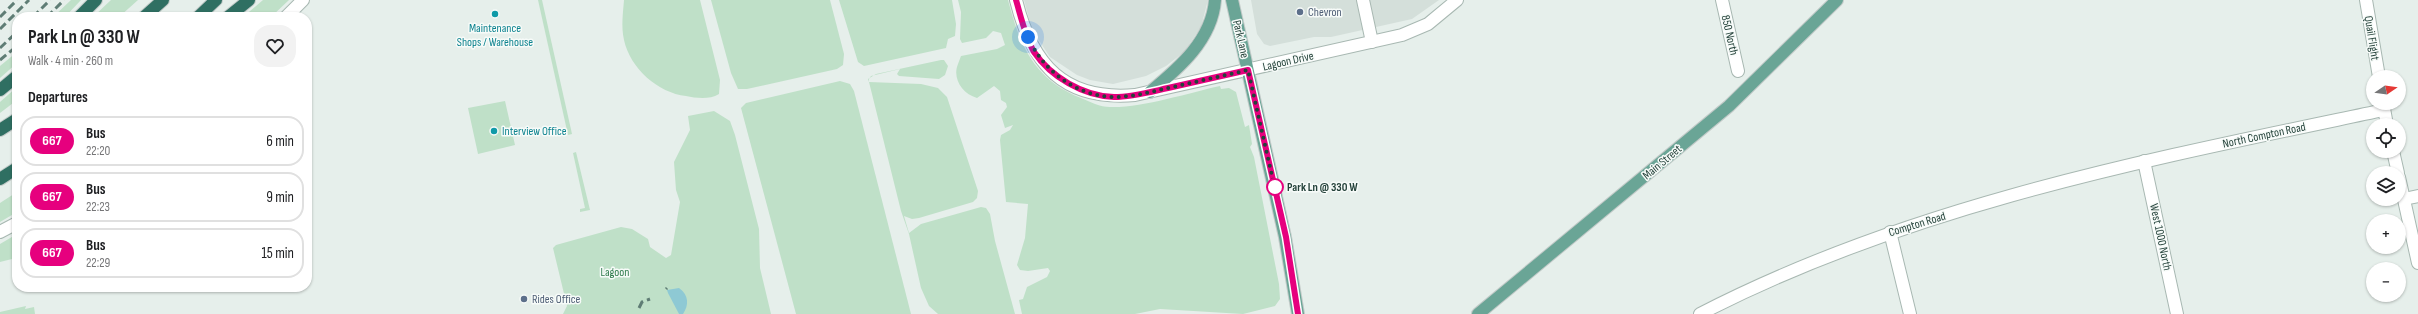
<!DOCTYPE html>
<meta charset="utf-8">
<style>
body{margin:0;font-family:"Sofia Sans Condensed",sans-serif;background:#f2f2f2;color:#202124;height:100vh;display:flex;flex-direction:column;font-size:15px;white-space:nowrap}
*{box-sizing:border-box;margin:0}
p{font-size:13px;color:#757577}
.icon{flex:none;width:22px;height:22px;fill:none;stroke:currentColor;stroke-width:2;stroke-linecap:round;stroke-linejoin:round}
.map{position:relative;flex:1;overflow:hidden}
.panel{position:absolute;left:12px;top:12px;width:300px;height:280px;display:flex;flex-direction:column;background:#fff;border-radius:16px;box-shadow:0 1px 3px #0004}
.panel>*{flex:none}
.badge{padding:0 8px;border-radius:13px;font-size:14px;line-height:26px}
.needle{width:26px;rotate:77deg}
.controls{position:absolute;left:2366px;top:70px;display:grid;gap:8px}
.controls a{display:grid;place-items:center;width:40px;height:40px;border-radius:50%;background:#fff;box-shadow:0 1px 3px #0004;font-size:20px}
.you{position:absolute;width:20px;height:20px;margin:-10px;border:3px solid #fff;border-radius:50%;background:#1a73e8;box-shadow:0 0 0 6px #1a73e833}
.map>.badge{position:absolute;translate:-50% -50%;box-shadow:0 0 0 2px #fff}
h2{padding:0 16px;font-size:15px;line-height:36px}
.round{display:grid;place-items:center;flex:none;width:42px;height:42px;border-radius:16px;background:#f2f2f2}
.headline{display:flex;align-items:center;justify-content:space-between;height:68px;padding:0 16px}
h1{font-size:19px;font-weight:700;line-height:30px}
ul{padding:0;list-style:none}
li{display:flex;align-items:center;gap:12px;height:50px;margin:0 8px 6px;padding:0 8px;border:2px solid #e0e0e0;border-radius:16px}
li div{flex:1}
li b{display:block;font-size:15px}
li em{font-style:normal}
li .badge{min-width:44px;font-weight:700;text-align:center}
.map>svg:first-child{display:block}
</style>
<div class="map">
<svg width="2418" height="314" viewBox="0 0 2418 314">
<rect width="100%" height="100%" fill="#e6efeb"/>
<g fill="#d4dfda">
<path d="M1024 0H1208L1201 27 1184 52 1166 66 1146 76 1113 84 1090 80 1077 75 1050 57 1032 30Z"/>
<path d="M1251 0H1439L1412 19 1331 37H1314L1270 46 1264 44 1257 34Z"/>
</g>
<g fill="#bfe0c8">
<path d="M71 0H81L65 17H53Z"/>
<path d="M111 0H138L119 17H93Z"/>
<path d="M263 0H289L271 17H243Z"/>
<path d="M538 0H542L572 134 568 135Z"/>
<path d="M624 0H700L720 80 719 94C709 100 696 98 686 96 658 93 630 68 624 40 621 26 623 13 624 0Z"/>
<path d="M711 0H830L844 54 843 65 837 69 747 89H738L731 73Z"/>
<path d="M839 0H952L956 24 955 36 948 39 946 48 864 66 858 62Z"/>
<path d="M958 0H1008C1020 46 1034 79 1081 98 1090 102 1100 107 1110 107 1142 108 1188 93 1220 86L1221 89 1229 88 1236 92 1245 127 1249 125 1252 144 1250 147 1254 157 1279 284 1280 299 1275 306 1243 314 1160 309 1135 314H1022L1019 300 1023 299 1027 287 1047 277 1050 271 1048 268 1028 271 1020 270 1017 265 1025 238 1028 204 1006 202 1000 140 1001 135 1010 130 1013 125 1005 128 1001 115 1007 107 1006 103 1001 100 1000 91 994 86 977 98C962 94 952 78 958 64L948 66 945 75 939 79 899 76 897 74 900 69 871 76 869 79V82L921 84 938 88 947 97 978 191 977 198 973 202 919 218 912 219 904 216 909 233 921 224 981 207 986 208 990 214 995 241 1015 314H938L929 306 921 288 909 234 901 211 869 82 868 79 876 74 941 60H944L948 66 958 64 961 56 997 49 1005 45 1001 33 993 31 986 38 962 43 960 39 961 12Z"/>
<path d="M17 52V63L0 78V66Z"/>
<path d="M840 81 850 84 854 91 911 314H796L741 108 746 103Z"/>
<path d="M17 87V100L0 113V102Z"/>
<path d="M505 101 515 145 478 154 468 108Z"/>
<path d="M714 111 730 121 735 135 759 229 760 268 771 314H563L567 306 553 248 556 245 621 227 632 229 648 239 650 247 666 258 671 255 680 202 676 190 674 162 690 130 688 116Z"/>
<path d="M576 152 590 210 580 212V209L585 208 573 153Z"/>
<path d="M17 192V212L0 222V203Z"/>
<path d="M17 234 16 258 0 262V244Z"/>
<path d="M26 306 25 309 34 307 35 314H0V312Z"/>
</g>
<path fill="#8ec9d4" d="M679 288C689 295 689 305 683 314H679L668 293 667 290Z"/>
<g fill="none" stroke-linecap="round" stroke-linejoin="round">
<g stroke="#a8b8b2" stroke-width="14">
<g id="minor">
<path d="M1016 0C1032 65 1064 101 1135 95L1402 35 1428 24 1457 0"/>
<path d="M1363 0 1372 42"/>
<path d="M1722 0 1738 71"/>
<path d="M2366 0 2379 77"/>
<path d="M286 17 303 0"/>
<path d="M2383 103 2387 125"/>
<path d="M2393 151 2398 173"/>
<path d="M2144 161 2177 314"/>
<path d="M2399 177 2418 263"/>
<path d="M2404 199 2418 196"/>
<path d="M0 232 17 223"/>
<path d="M1890 232 1910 314"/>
<path d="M1700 314C1913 204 2151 159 2384 110"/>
</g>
</g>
<g stroke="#c2cac8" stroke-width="14">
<g id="major">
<path d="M1232 0 1285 237 1298 314"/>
<path d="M1150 92C1179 68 1212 40 1215 0"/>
<path d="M1478 314 1729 106 1837 0"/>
</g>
</g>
<g stroke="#c2cac8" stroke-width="14">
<g id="highway">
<path d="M79 17 96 0"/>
<path d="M144 17 163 0"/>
<path d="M198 17 216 0"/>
<path d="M228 17 249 0"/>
<path d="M0 90 17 76"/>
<path d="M0 130 17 119"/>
<path d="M0 179 17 168"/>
</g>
</g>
<use href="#minor" stroke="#fff" stroke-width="12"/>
<use href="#major" stroke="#6aa596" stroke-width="12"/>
<use href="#highway" stroke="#2f6f62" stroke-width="12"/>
<g stroke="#5f7d75" stroke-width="3" stroke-dasharray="8 4" stroke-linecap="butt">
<path d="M0 17 17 0"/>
<path d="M33 17 50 0"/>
<path d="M47 17 64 0"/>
<path d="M0 29 29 0"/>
<path d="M0 48 17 32"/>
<path d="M0 60 17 46"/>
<path d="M666 289 667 288"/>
<path d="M639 308 642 302 650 299"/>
</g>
</g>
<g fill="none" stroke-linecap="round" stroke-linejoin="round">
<g stroke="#fff" stroke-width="9">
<path id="line" d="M1016 0C1021 17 1025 36 1034 52 1051 77 1083 96 1114 97 1132 97 1150 92 1168 88 1195 82 1222 76 1248 70L1286 237 1298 314"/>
</g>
<use href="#line" stroke="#e6007e" stroke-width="6"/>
<path stroke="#24423a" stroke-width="4" stroke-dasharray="0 7.2" d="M1028 37C1043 71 1076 96 1114 97 1132 97 1150 92 1168 88 1195 82 1222 76 1248 70L1275 189V187"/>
</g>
<g fill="#5c6f8a" stroke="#f7fbf9" stroke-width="1.5">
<circle cx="1300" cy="12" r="4"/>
<circle cx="524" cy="299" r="4"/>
</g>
<g fill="#0f9aa8" stroke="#f7fbf9" stroke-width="1.5">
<circle cx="495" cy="14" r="4"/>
<circle cx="494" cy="131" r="4"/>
</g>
<circle fill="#fff" stroke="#e6007e" stroke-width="2" cx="1275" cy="187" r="8"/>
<g text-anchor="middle" stroke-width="3" stroke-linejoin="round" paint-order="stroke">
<g font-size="12" fill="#4e5e75" stroke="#f7fbf9" text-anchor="start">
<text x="1308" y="16">Chevron</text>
<text x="532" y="303">Rides Office</text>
</g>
<g font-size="12" fill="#0d838f" stroke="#f7fbf9">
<text x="495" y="32">Maintenance<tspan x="495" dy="14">Shops / Warehouse</tspan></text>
<text x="502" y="135" text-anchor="start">Interview Office</text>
</g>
<g font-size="12" fill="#24423a" stroke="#f7fbf9">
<text transform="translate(1730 35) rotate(77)" y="4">850 North</text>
<text transform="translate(2372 38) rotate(81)" y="4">Quail Flight</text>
<text transform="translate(1241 39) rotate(77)" y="4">Park Lane</text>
<text transform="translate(1288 61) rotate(-13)" y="4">Lagoon Drive</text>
<text transform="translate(2264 135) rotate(-12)" y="4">North Compton Road</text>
<text transform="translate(1662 162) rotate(-40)" y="4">Main Street</text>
<text transform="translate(1917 224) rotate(-17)" y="4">Compton Road</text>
<text transform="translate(2161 237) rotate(78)" y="4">West 1000 North</text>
</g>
<g font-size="12" font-weight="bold" fill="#24423a" stroke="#f7fbf9" text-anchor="start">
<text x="1287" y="191">Park Ln @ 330 W</text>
</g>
<g font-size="12" fill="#2d7a4b" stroke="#f7fbf9">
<text x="615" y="276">Lagoon</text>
</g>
</g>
</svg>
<div class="controls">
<a><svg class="needle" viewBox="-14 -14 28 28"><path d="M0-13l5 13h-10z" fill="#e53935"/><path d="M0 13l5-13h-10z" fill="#757577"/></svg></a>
<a><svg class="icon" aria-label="locate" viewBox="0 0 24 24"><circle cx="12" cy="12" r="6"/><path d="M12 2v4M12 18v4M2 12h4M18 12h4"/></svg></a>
<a><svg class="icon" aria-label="layers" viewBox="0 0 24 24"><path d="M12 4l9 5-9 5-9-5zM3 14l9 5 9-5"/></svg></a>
<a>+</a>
<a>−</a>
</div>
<div class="you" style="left:1028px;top:37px"></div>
<section class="panel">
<div class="headline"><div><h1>Park Ln @ 330 W</h1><p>Walk · 4 min · 260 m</p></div><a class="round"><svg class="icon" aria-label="heart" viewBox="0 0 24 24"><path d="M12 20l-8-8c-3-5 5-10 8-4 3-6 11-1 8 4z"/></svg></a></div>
<h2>Departures</h2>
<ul>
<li><span class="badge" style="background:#e6007e;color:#fff">667</span><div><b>Bus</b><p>22:20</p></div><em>6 min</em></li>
<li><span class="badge" style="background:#e6007e;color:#fff">667</span><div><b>Bus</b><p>22:23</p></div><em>9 min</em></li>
<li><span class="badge" style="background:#e6007e;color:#fff">667</span><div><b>Bus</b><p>22:29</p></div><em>15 min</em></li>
</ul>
</section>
</div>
